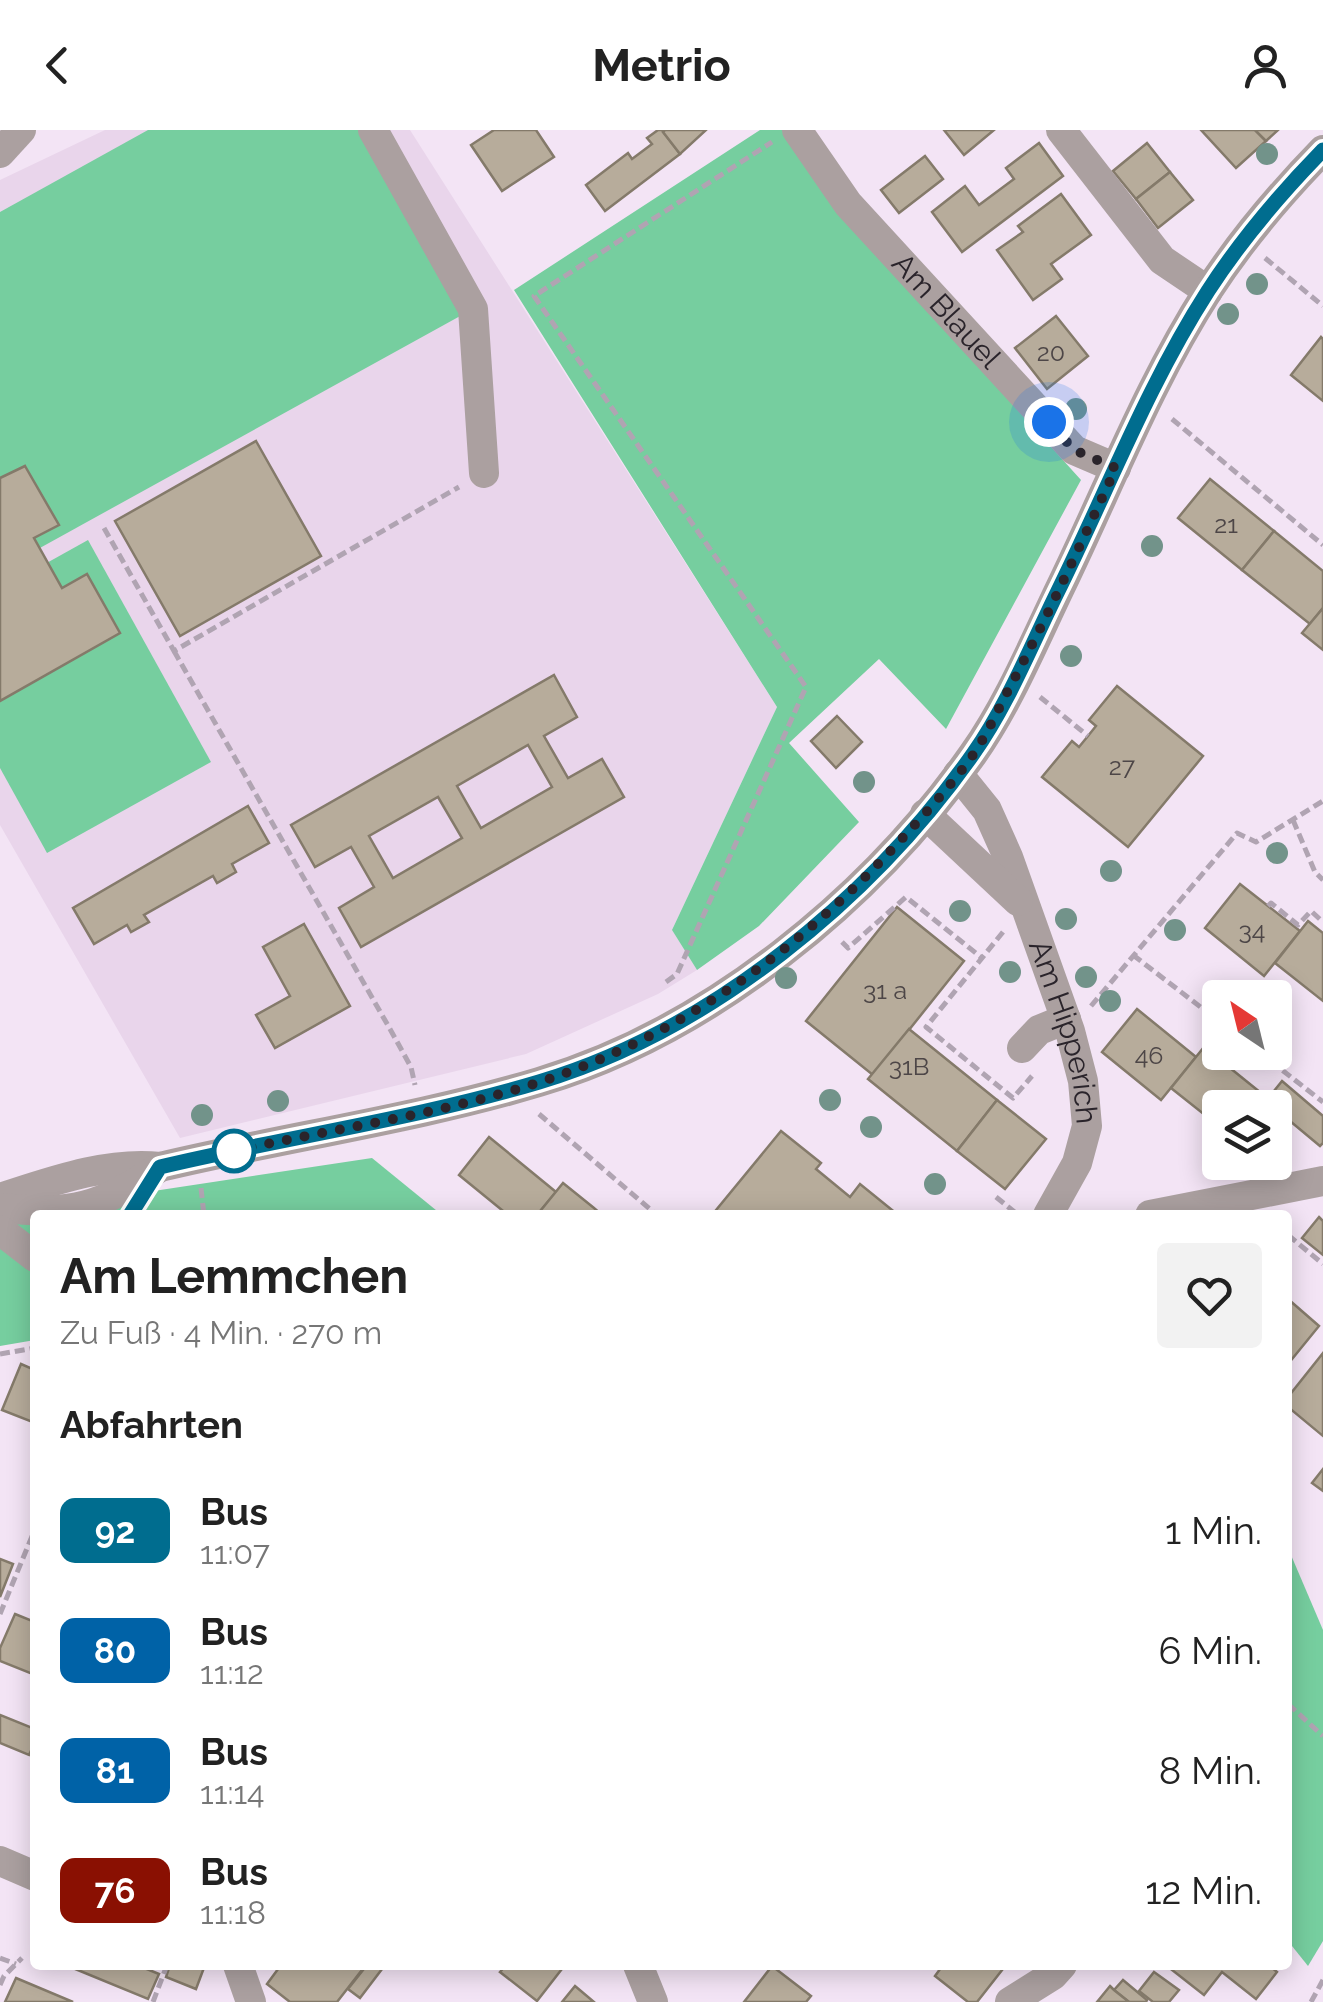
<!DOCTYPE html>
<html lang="de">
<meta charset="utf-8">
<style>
body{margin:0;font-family:Raleway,sans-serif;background:#f2f2f2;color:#222;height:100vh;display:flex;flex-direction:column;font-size:38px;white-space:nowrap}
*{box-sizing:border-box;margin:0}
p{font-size:32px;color:#767676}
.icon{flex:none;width:55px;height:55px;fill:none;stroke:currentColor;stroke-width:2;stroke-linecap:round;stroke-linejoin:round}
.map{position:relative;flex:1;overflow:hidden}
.side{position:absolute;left:30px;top:1080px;width:1262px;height:760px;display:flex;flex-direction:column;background:#fff;border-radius:10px;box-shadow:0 5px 25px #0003}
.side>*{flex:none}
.badge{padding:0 20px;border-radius:15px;font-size:35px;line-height:65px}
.needle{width:65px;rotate:325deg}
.buttons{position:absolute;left:1202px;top:850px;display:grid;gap:20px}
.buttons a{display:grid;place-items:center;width:90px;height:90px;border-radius:10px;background:#fff;box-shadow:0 5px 25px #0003;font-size:50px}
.you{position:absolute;width:50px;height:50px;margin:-25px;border:8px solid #fff;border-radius:50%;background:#1a73e8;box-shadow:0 0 0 15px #1a73e833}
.map>.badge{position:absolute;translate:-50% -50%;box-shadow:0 0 0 5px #fff}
h2{padding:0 30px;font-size:38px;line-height:90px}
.round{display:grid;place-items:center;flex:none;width:105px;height:105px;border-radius:10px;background:#f2f2f2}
.headline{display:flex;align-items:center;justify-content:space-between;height:170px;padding:0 30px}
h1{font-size:48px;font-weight:700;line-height:75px}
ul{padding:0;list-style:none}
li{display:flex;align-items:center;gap:30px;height:120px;padding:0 30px}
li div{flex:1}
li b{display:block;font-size:38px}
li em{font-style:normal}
li .badge{min-width:110px;font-weight:700;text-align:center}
header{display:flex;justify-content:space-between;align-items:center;height:130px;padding:0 30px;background:#fff;font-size:45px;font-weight:700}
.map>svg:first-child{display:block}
</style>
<header><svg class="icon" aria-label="back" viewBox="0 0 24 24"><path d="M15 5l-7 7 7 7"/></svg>Metrio<svg class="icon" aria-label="person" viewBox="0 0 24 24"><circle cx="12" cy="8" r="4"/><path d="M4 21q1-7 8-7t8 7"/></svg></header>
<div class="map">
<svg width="1323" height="1872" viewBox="0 0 1323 1872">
<rect width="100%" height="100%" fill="#f3e4f5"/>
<path fill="#e9d5eb" d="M105 0H410L777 577 672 800 697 840 658 864 526 924 180 1008 0 695V50Z"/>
<g fill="#76ce9f">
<path d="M148 0H360L462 185 0 440V82Z"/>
<path d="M760 0H782L838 81 1081 350 946 599 879 529 789 613 859 692 759 796 697 840 672 800 777 577 514 160Z"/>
<path d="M88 410 211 632 47 723 0 638V459Z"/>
<path d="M372 1028 442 1085H48L147 1062Z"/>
<path d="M35 1088V1210L0 1216V1096Z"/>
<path d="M1288 1418 1323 1500V1811L1308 1836 1288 1811Z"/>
</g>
<g fill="#b7ac9b" stroke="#847a6a" stroke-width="2.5" fill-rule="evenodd">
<path d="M494 0H536L554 27 502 61 471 15Z"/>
<path d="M658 0H662L680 24 605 81 586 55 628 23 632 29 652 14 647 8Z"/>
<path d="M665 0H706L680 24 663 2Z"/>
<path d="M944 0H994L964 25Z"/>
<path d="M1201 0H1255L1266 11 1236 38Z"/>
<path d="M1255 0H1278L1266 11Z"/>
<path d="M1039 13 1063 46 962 122 932 82 965 56 979 75 1014 49 1006 38Z"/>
<path d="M1147 13 1170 42 1136 69 1113 41Z"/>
<path d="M925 26 943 49 899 83 881 60Z"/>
<path d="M1170 42 1193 70 1158 98 1136 69Z"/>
<path d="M1061 64 1091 105 1051 134 1062 149 1033 170 997 120 1023 102 1018 96Z"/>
<path d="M1056 186 1088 226 1047 259 1015 218Z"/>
<path d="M1321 207 1323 209V271L1291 245Z"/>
<path d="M256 311 321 426 180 506 115 391Z"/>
<path d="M25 336 59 395 34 408 62 458 87 444 120 503 0 571V348Z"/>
<path d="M1210 349 1274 401 1242 440 1178 388Z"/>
<path d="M1274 401 1323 441V478L1310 494 1242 440Z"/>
<path d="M1323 478V520L1302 503Z"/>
<path d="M554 545 577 587 544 606 568 648 602 629 624 667 361 817 339 778 374 757 351 717 315 737 291 695ZM528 615 552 657 481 698 457 656ZM438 667 462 708 393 748 369 706Z"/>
<path d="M1117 556 1203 626 1128 717 1042 647 1072 611 1079 617 1088 606 1096 596 1089 590Z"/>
<path d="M837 586 862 612 836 638 811 611Z"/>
<path d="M248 676 269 713 232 734 236 742 217 753 213 746 144 785 149 792 131 802 127 795 94 814 73 778Z"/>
<path d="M1240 754 1300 801 1264 846 1205 798Z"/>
<path d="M897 777 964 831 873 945 806 891Z"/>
<path d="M1308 791 1323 803V871L1275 833Z"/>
<path d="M304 794 350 876 275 918 256 885 290 866 263 817Z"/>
<path d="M1137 879 1196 927 1161 970 1102 922Z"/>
<path d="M909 899 997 970 957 1021 868 949Z"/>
<path d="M1204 917 1266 967 1257 978H1220V997L1171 958Z"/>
<path d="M1282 951 1323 986V1013L1320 1016 1266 971Z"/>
<path d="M997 970 1046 1009 1005 1059 957 1021Z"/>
<path d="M781 1001 821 1033 816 1039 850 1067 860 1054 897 1084 712 1085Z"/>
<path d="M489 1007 556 1062 537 1085H508L459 1045Z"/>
<path d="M563 1053 594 1078 602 1085H537Z"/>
<path d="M1319 1087 1323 1091V1125L1302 1108Z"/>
<path d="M1288 1169 1319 1196 1288 1234Z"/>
<path d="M1323 1223V1306L1288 1277V1267Z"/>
<path d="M21 1234 35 1240V1293L2 1280Z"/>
<path d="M1323 1339V1361L1312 1353Z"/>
<path d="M0 1429 13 1434 0 1467Z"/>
<path d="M15 1484 35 1492V1545L0 1531V1518Z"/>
<path d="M0 1585 35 1599V1612L29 1625 0 1613Z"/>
<path d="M137 1835 159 1844 148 1869 68 1836Z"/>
<path d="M170 1835H205L196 1859 166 1847Z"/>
<path d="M281 1835H363L365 1836 337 1872H290L267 1854Z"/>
<path d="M367 1835H376L382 1839 360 1868 348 1859Z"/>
<path d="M506 1835H565L537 1871 500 1842Z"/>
<path d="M943 1835H1006L977 1872H968L935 1846Z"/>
<path d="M1269 1835 1277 1842 1256 1869 1222 1842 1204 1865 1167 1836Z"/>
<path d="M772 1836 811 1866 806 1872H744Z"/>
<path d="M1154 1842 1179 1860 1169 1872H1153L1139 1861Z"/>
<path d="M16 1848 73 1872H5Z"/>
<path d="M1123 1850 1147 1870 1146 1872H1129L1114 1860Z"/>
<path d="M575 1856 594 1872H562Z"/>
<path d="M1110 1856 1114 1860 1129 1872H1097Z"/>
</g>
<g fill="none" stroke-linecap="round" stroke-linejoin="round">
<g stroke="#b0a4b2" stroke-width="5" stroke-dasharray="10 5" stroke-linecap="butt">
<path d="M1265 128 1323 176"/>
<path d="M1172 289 1323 415"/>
<path d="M104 398 174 521 459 357"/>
<path d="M174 521 390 899 411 937 415 955"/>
<path d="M1040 567 1088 606"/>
<path d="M1293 690 1315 742 1323 750"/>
<path d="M1268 776 1271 773 1298 795 1311 781 1323 792"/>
<path d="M1003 802 926 897 1013 968 1032 946"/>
<path d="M842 812 848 818 906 767 982 828"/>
<path d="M1133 825 1220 892"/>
<path d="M666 852 677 844 806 557 534 166 772 12"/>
<path d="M1091 876 1237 703 1256 712 1323 671"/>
<path d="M1259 922 1323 972"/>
<path d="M539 984 657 1085"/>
<path d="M201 1058 204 1085"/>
<path d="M996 1067 1017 1084"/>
<path d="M1288 1105 1323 1134"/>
<path d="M0 1224 35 1218"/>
<path d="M0 1484 35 1399"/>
<path d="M1288 1574 1323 1606"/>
<path d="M0 1828 16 1834"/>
<path d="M0 1855 4 1846 22 1828"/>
<path d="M153 1872 167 1835"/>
<path d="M1311 1872 1323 1850"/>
</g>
<g stroke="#aba0a0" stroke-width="30">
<path d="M373 0 473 179 484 343"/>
<path id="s1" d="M797 0 848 74 1074 320 1116 338"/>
<path d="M1061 0 1162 130 1208 161"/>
<path d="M0 23 21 0"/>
<path id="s2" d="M958 644 987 680 1008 727 1070 901 1083 951 1087 996 1077 1033 1048 1085"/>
<path d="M925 684 1018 771"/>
<path d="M1022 918 1039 900 1066 889"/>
<path d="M0 1068C50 1052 107 1031 160 1037 286 1007 415 989 539 952 710 901 871 769 973 624 1009 573 1034 512 1061 456 1109 357 1149 253 1208 161 1241 110 1281 63 1323 20"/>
<path d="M0 1078C74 1085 98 1078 160 1037"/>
<path d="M1150 1085 1323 1051"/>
<path d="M0 1100 35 1127"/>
<path d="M0 1731 35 1746"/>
<path d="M238 1835 251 1872"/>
<path d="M638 1835 653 1872"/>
<path d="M1010 1872 1053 1845 1062 1835"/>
</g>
</g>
<g fill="#72938a">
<circle cx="1267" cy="24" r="11"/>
<circle cx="1257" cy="154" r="11"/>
<circle cx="1228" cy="184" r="11"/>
<circle cx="1076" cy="279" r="11"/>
<circle cx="1152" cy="416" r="11"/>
<circle cx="1071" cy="526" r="11"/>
<circle cx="864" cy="652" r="11"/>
<circle cx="1277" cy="723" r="11"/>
<circle cx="1111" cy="741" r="11"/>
<circle cx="960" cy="781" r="11"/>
<circle cx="1066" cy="789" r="11"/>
<circle cx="1175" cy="800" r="11"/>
<circle cx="1010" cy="842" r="11"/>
<circle cx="1086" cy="847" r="11"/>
<circle cx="786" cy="848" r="11"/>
<circle cx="1110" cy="871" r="11"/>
<circle cx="830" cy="970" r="11"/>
<circle cx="278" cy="971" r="11"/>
<circle cx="202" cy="985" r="11"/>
<circle cx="871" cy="997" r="11"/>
<circle cx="935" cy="1054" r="11"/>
</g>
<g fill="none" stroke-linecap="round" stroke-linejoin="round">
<g stroke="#fff" stroke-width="22">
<path id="line" d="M130 1085 160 1037C286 1007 415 989 539 952 710 901 871 769 973 624 1007 576 1031 516 1057 463 1107 362 1147 256 1208 161 1241 110 1281 63 1323 20"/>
</g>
<use href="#line" stroke="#006d8f" stroke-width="15"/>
<path stroke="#2a242b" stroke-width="10" stroke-dasharray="0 18" d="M234 1021C337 998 443 984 543 951 681 905 799 820 897 714 924 685 952 655 975 622 989 601 999 577 1011 555 1049 484 1082 411 1116 338L1074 320 1049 292"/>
</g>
<circle fill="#fff" stroke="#006d8f" stroke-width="5" cx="234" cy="1021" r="20"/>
<g text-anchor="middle" stroke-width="9" stroke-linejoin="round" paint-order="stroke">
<g font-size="25" fill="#4d4647">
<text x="1051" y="231">20</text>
<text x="1226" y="403">21</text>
<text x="1122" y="645">27</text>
<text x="1252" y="809">34</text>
<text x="885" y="869">31 a</text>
<text x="1149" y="934">46</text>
<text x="909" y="945">31B</text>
</g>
<g font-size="30" fill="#2a242b" stroke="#fff">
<text dy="10" stroke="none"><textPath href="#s1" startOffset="235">Am Blauel</textPath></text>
<text dy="10" stroke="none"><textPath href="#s2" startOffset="282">Am Hipperich</textPath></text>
</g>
</g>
</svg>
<div class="buttons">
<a><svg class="needle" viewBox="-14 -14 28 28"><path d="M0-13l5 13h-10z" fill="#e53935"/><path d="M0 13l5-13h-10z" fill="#767676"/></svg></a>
<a><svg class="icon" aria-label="layers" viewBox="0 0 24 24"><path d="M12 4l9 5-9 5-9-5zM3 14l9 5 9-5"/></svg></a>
</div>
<div class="you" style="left:1049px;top:292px"></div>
<section class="side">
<div class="headline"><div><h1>Am Lemmchen</h1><p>Zu Fuß · 4 Min. · 270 m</p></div><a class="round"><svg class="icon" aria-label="heart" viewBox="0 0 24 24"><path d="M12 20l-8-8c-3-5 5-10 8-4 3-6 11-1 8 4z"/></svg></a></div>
<h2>Abfahrten</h2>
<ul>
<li><span class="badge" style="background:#006d8f;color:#fff">92</span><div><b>Bus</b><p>11:07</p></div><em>1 Min.</em></li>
<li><span class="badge" style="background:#0062a7;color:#fff">80</span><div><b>Bus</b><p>11:12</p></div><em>6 Min.</em></li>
<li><span class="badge" style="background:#0062a7;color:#fff">81</span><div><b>Bus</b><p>11:14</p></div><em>8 Min.</em></li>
<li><span class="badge" style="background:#8a1002;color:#fff">76</span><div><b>Bus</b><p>11:18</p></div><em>12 Min.</em></li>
</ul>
</section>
</div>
